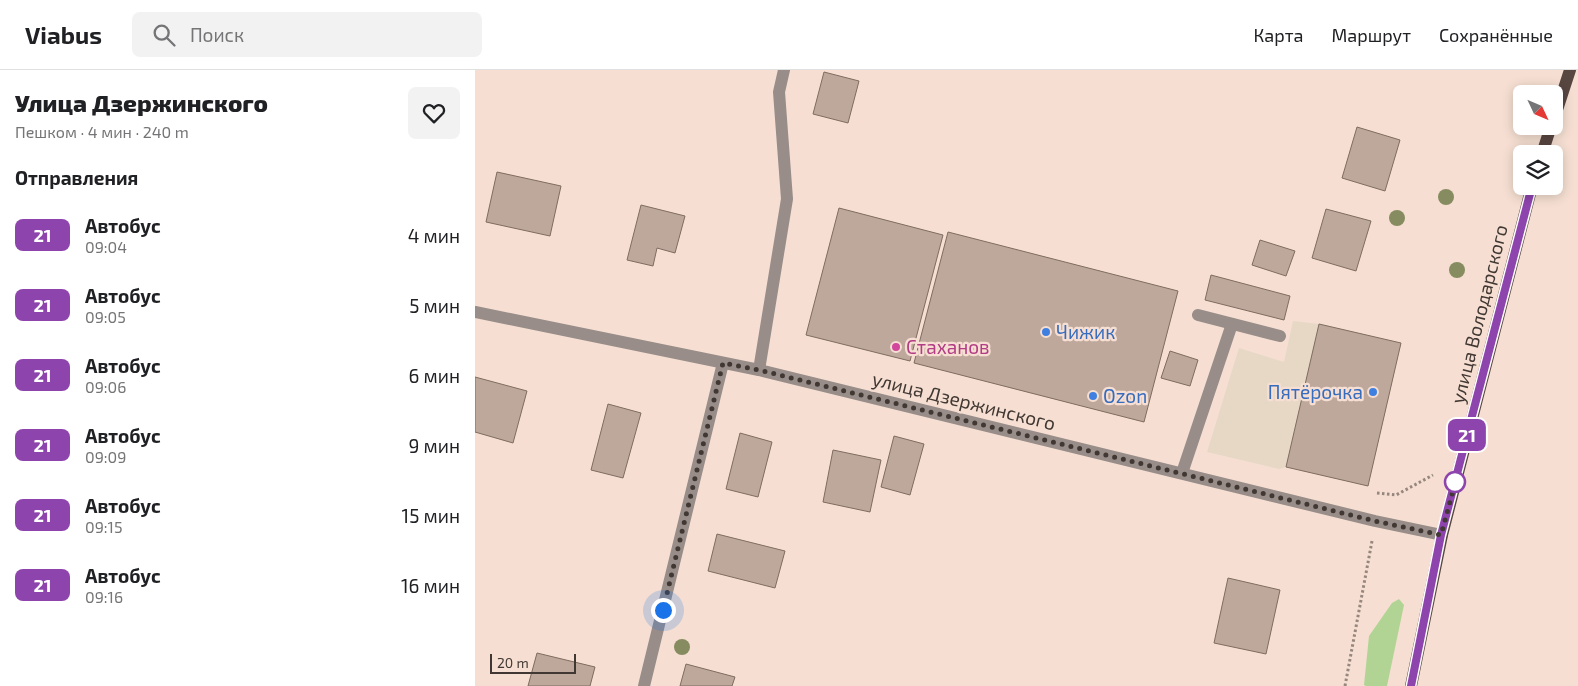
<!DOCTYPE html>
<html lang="ru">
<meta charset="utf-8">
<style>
body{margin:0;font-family:"Exo 2",sans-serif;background:#f2f2f2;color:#202124;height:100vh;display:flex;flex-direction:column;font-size:19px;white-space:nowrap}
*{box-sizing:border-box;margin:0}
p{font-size:16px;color:#757577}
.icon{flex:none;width:28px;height:28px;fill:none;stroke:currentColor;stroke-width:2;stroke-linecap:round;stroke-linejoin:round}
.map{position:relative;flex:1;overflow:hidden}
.details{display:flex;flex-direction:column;background:#fff;width:475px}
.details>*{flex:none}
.badge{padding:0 10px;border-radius:8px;font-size:18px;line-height:32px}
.needle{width:32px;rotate:134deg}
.fabs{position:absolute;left:1038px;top:15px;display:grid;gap:10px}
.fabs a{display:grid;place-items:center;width:50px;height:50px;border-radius:8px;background:#fff;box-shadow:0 2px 12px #0003;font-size:25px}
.scale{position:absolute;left:15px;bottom:12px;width:86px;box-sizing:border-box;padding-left:5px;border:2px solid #413833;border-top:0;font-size:14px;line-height:18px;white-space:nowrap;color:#413833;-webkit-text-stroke:4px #f6dfd2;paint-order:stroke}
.you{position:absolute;width:25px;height:25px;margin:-12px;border:4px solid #fff;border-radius:50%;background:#1a73e8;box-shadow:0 0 0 8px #1a73e833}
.map>.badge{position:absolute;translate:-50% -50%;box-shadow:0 0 0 2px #fff}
h2{padding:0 15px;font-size:19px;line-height:45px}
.round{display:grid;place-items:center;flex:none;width:52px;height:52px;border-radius:8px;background:#f2f2f2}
.overview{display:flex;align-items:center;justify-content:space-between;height:85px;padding:0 15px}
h1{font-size:24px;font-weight:800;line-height:38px}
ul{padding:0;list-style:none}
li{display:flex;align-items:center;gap:15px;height:70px;padding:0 15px}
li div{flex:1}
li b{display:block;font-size:19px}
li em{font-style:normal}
li .badge{min-width:55px;font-weight:700;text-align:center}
header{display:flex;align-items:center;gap:30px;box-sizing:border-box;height:70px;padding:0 25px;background:#fff;border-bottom:1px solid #e0e0e0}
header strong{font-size:24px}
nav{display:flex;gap:28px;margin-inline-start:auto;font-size:18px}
.search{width:350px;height:45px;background:#f2f2f2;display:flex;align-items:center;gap:12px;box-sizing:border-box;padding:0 18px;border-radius:8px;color:#757577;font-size:19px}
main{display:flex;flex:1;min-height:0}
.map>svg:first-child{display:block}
</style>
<header>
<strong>Viabus</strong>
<div class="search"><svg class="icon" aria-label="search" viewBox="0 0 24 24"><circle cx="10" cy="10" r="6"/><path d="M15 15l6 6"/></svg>Поиск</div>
<nav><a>Карта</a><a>Маршрут</a><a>Сохранённые</a></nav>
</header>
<main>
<section class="details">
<div class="overview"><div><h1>Улица Дзержинского</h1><p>Пешком · 4 мин · 240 m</p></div><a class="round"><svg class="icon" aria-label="heart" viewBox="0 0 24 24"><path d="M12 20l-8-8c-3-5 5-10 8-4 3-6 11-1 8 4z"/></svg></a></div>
<h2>Отправления</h2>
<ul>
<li><span class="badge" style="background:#8e44ad;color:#fff">21</span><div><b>Автобус</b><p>09:04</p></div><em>4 мин</em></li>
<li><span class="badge" style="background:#8e44ad;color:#fff">21</span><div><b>Автобус</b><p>09:05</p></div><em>5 мин</em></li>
<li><span class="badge" style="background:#8e44ad;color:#fff">21</span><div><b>Автобус</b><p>09:06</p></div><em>6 мин</em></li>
<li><span class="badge" style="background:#8e44ad;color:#fff">21</span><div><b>Автобус</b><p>09:09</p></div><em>9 мин</em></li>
<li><span class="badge" style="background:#8e44ad;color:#fff">21</span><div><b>Автобус</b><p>09:15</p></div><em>15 мин</em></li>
<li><span class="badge" style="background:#8e44ad;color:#fff">21</span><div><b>Автобус</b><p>09:16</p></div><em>16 мин</em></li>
</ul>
</section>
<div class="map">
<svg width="1103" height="616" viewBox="0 0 1103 616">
<rect width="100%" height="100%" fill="#f6dfd2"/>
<path fill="#e6d8c5" d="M818 251 844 254 926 273 893 416 811 397 804 399 732 382 764 278 809 292Z"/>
<path fill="#b1d495" d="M924 529 929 535 912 616H891L889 615 894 566 917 533Z"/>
<g fill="#bea89c" stroke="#7f6b60">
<path d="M349 2 384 11 373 53 338 44Z"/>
<path d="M882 57 925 70 910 121 867 108Z"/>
<path d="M22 102 86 116 75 166 11 152Z"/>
<path d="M166 135 210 146 200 183 182 178 178 196 152 190Z"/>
<path d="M364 138 468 165 435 291 331 265Z"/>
<path d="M851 139 896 151 881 201 837 188Z"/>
<path d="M473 162 703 221 669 352 439 293Z"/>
<path d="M785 170 820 181 811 206 777 195Z"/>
<path d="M736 205 815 226 809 250 730 230Z"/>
<path d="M844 254 926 273 893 416 811 397Z"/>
<path d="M695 281 723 290 715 316 686 308Z"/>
<path d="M0 307 52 321 38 373 0 362Z"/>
<path d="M133 334 166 343 148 408 116 400Z"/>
<path d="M265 363 297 372 283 427 251 419Z"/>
<path d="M419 366 449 374 435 425 406 417Z"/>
<path d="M358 380 406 390 395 442 348 432Z"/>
<path d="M242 464 310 481 300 518 233 501Z"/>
<path d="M753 508 805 520 791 584 739 573Z"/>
<path d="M62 583 120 597 115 616H53Z"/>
<path d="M211 594 260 607 257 616H205Z"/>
</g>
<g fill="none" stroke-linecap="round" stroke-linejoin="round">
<g stroke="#96867e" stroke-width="3" stroke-dasharray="2.5 2.5" stroke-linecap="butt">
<path d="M902 423 921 425 958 405"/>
<path d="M870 616 897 471"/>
</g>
<g stroke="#988d89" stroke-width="12">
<path d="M0 242 284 300 900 451 967 465"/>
<path d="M723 245 805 266"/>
<path d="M284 300 312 129 304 22 309 0"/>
<path d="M707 403 757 254"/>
<path d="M169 616 248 293"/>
</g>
<g stroke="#584641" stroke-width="12">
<path d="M1079 49 1095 0"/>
<path d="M1067 84 1076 56"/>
<path d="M936 616 967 465 1057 116"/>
</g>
</g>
<g fill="#868c60">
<circle cx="971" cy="127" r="8"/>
<circle cx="922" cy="148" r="8"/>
<circle cx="982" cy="200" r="8"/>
<circle cx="207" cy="577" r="8"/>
</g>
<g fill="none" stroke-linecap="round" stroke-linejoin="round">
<g stroke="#fff" stroke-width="11">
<path id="line" d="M936 616 966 465 1057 116"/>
</g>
<use href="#line" stroke="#8e44ad" stroke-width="8"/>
<path stroke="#413833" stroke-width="5" stroke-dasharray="0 9" d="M188 540 248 293 284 300 900 451 966 465 981 410 980 412"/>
</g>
<g fill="#3f7fe0" stroke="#f6dfd2" stroke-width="2">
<circle cx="571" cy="262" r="5"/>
<circle cx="898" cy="322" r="5"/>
<circle cx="618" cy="326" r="5"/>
</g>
<circle fill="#d1479c" stroke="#f6dfd2" stroke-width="2" cx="421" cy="277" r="5"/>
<circle fill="#fff" stroke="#8e44ad" stroke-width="2.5" cx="980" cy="412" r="10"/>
<g text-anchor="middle" stroke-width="4.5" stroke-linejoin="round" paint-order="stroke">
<g font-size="19" fill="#413833" stroke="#f6dfd2">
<text transform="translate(1004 244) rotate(-76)" y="7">улица Володарского</text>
<text transform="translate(489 331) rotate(14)" y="7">улица Дзержинского</text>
</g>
<g font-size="19" fill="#366cbe" stroke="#f6dfd2" text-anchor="start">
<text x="581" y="269">Чижик</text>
<text x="888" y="329" text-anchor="end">Пятёрочка</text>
<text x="628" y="333">Ozon</text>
</g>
<g font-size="19" fill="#b23c85" stroke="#f6dfd2" text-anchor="start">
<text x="431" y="284">Стаханов</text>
</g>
</g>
</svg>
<div class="fabs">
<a><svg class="needle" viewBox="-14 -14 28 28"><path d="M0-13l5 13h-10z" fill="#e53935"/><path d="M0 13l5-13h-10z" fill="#757577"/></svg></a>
<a><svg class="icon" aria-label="layers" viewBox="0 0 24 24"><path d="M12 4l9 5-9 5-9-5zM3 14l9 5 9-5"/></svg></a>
</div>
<div class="scale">20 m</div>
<div class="you" style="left:188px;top:540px"></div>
<b class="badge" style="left:992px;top:365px;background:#8e44ad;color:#fff">21</b>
</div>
</main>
